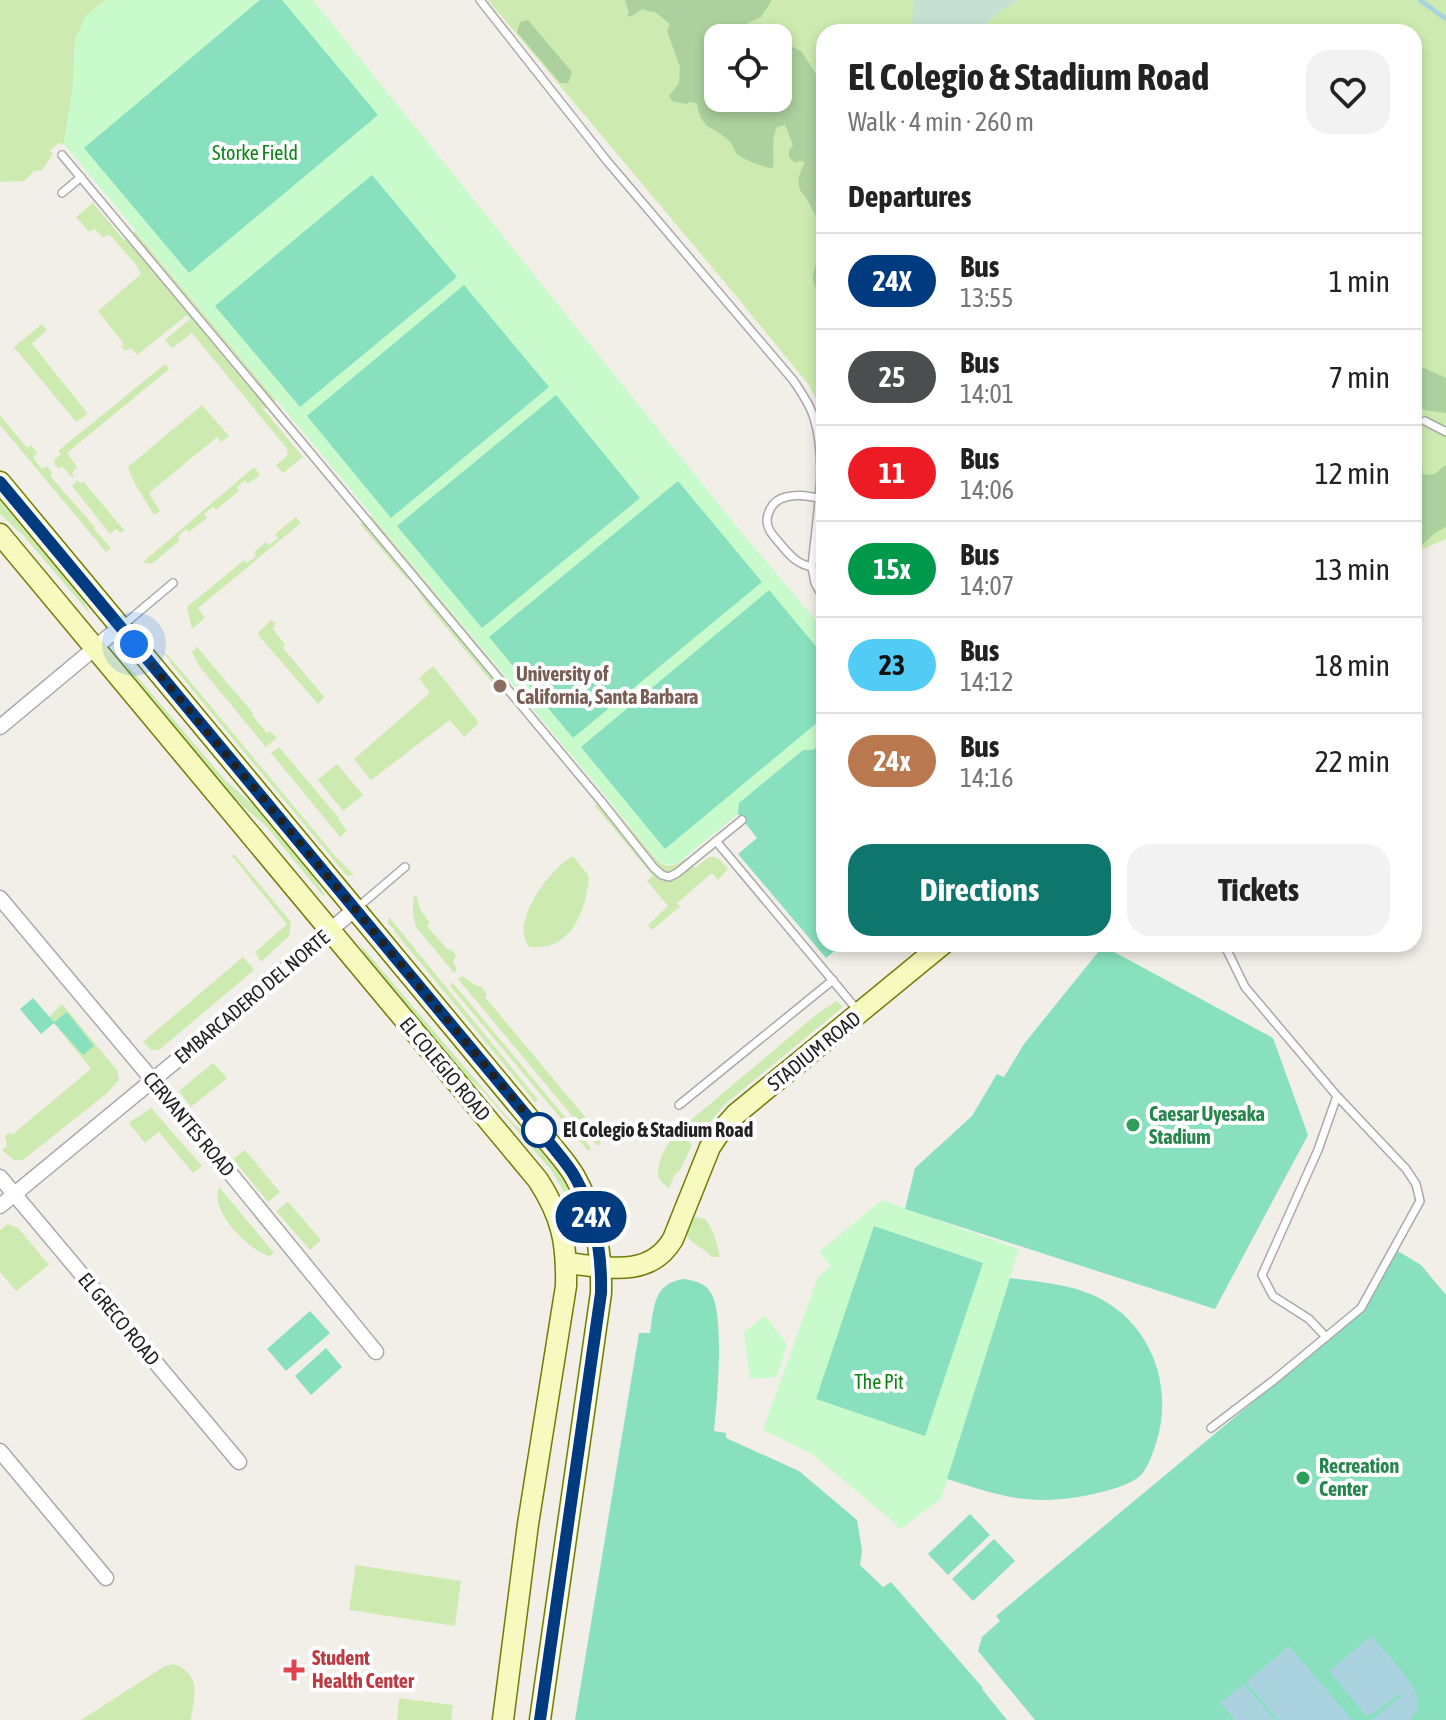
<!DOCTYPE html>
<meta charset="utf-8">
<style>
body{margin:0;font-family:"Asap Condensed",sans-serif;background:#f2f2f2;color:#222;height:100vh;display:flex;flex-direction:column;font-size:30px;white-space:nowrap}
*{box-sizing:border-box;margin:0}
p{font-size:26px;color:#767676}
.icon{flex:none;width:44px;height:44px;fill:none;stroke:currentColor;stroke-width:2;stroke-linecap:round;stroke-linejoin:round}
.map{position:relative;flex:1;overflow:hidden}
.drawer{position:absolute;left:816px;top:24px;width:606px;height:928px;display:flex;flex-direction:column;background:#fff;border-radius:24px;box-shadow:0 4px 12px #0003}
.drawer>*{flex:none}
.badge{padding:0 16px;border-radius:26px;font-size:28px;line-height:52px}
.tools{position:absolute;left:704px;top:24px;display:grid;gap:16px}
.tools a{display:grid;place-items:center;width:88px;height:88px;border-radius:16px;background:#fff;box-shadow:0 4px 12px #0003;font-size:40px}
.you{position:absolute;width:40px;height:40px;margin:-20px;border:6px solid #fff;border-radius:50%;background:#1a73e8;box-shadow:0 0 0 12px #1a73e833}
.map>.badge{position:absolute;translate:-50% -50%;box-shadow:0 0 0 4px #fff}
h2{padding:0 32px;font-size:30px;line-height:72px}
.round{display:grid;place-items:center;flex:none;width:84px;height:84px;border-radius:24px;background:#f2f2f2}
.head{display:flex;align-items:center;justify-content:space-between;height:136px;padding:0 32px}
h1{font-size:38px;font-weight:700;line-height:60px}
.primary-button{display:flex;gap:16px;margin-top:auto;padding:16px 32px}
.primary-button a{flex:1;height:92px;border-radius:24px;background:#0f766e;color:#fff;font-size:32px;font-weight:700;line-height:92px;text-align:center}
.primary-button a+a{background:#f2f2f2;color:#222}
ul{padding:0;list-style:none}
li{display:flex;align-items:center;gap:24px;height:96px;padding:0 32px;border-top:2px solid #e0e0e0}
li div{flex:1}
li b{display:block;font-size:30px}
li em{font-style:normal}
li .badge{min-width:88px;font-weight:700;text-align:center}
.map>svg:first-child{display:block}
</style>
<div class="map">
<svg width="1446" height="1720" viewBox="0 0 1446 1720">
<rect width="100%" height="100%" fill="#f2efe9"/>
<g fill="#cdebb0" fill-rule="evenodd">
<path d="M0 0H105L86 16 75 40 73 86 64 144 59 143 50 150 53 154 42 170 34 171 24 181 0 182Z"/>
<path d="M488 0H1446V539L1419 551 1414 545V32H824V412L808 384 737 297ZM718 38H778V98H718Z"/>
<path d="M93 203 124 240 135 231 276 400 265 409 260 405 303 457 283 473 276 465 288 455 287 452 288 450 192 333 172 348 165 340 190 319 187 315 137 355 131 348 125 351 121 346 124 344 98 311 141 274 136 265 110 235 103 237 94 229 89 232 76 217Z"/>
<path d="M42 324 47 330 32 344 88 414 76 422 14 347Z"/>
<path d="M165 364 169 369 67 453 77 467 72 473 74 476 72 477 62 466 59 469 55 465 54 460 61 454 58 451Z"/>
<path d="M202 405 229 436 221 442 217 437 149 493 160 511 154 515C145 499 133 484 128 467Z"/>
<path d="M0 415 27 448 31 445 37 453 33 458 42 469 47 466 52 473 50 476 95 527 94 529 111 548 106 552 0 425Z"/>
<path d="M254 467 260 475 248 484 245 480 237 487 239 491 216 510 213 507 204 514 207 518 189 532 186 529 178 537 180 540 152 564 143 562Z"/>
<path d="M78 480 80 484 83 481 124 530 121 533 116 529 110 534 72 486Z"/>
<path d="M0 498 79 592 90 614 23 535 0 514Z"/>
<path d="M371 515 510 683 500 692 425 602 413 583 406 578 360 524Z"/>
<path d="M296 517 301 523 198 608 205 618 192 629 187 607 244 560 247 563 256 556 254 552 266 542 269 545 278 538 275 534Z"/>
<path d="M271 620 276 623 273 629 285 645 283 648 324 697 318 704 259 636 258 633Z"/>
<path d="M197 647 253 713 252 715 267 733 270 731 277 738 266 747 199 666 192 652Z"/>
<path d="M160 651 168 655 336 857 354 875 347 876 170 663 171 661Z"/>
<path d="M124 661 226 781 263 814 311 872 325 896H323L266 826 224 790 133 679Z"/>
<path d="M433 666 479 723 464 737 450 720 371 780 354 759 430 693 419 678Z"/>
<path d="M279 747 339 818 338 819 347 831 340 837 271 753Z"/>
<path d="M337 764 363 795 343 811 318 780Z"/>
<path d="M605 798 659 862C670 869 677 865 686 858L695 868C711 855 713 851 728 869L718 880 712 873 677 903 680 907 652 930 648 925 668 906 647 881 653 876 595 806Z"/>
<path d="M234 854 291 922 289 936 261 962 255 952 287 924 232 856Z"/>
<path d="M573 856 588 875 589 879C585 912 571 951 530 947 507 925 551 867 573 856Z"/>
<path d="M416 895 420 909 430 923 427 926 448 950 451 949 456 956 453 961 457 970 454 973 416 927 413 915V898Z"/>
<path d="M389 917 538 1100 535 1102 394 931V929L388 924Z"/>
<path d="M359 943 508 1118 545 1152 563 1175 577 1202 585 1226 582 1230 577 1227 567 1197 551 1170 482 1090 452 1064 369 963Z"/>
<path d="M243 957 254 970 159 1050H151L143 1042Z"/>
<path d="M462 976 477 986H481L487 994 485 997 601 1136 600 1144 597 1146 458 979Z"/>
<path d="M453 983 591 1148 588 1151 450 986Z"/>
<path d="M837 1001 843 1007 724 1105 696 1140 684 1126 818 1013Z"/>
<path d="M62 1004 117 1070 119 1080 106 1094 33 1152 22 1160H14L2 1150 7 1146 5 1136 9 1133 13 1134 91 1069 49 1017Z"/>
<path d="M213 1063 227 1078 191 1107 179 1091Z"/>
<path d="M151 1108 202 1166 193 1173 159 1132 145 1143 129 1123C136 1117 145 1113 151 1108Z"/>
<path d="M679 1130 692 1145 680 1170 674 1176 669 1188C663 1184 658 1180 658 1172 658 1160 670 1138 679 1130Z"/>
<path d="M245 1150 280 1192 268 1202 233 1159Z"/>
<path d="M219 1187 274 1253 270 1256C248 1251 209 1210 219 1187Z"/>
<path d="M288 1202 321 1240 310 1250 276 1211Z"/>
<path d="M695 1217 705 1219C714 1231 717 1243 720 1257H712C704 1248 693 1245 686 1235L692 1220Z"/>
<path d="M8 1224 18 1228 49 1265 16 1291 0 1272V1230Z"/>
<path d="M356 1565 461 1581 455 1626 349 1610Z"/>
<path d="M174 1664C203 1676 194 1695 191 1720H81L165 1666Z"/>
<path d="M399 1698 453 1705 451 1720H397Z"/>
</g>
<g fill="#add19e">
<path d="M625 0H772L761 17 729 32V36L737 38H718V98H778V38L802 52 824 87V163L819 166V175L824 183V315L813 280 814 270 822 246 818 220 805 196C794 186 799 174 805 162L799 161 795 163 789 157V151L793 145 785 125 777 127C770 144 775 151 773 168 765 168 742 159 737 154 734 150 733 145 730 142 714 125 701 132 697 103L690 102 686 104 672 101 669 96 679 83 680 67 667 31 670 24 655 12 647 11 643 9 630 17 627 15 629 12Z"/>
<path d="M528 20 572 72 568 83H560L517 32 520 22Z"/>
<path d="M1424 368 1446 378V413L1424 410 1414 399V370Z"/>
<path d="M1414 459 1422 465 1423 474C1434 477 1438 471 1446 465V527L1435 533 1414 552Z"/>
</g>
<path fill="#c6e0d4" d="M914 0H1018L995 15 977 32H907L912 22Z"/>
<g fill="#c8facc">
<path d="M105 0H313L737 527 824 630V782L758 838 738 814 679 862C672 865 667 866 660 862L64 144 73 86 75 40 86 16Z"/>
<path d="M882 1200 1019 1249 941 1499 899 1530 895 1523 812 1454 763 1430 818 1277 831 1266 819 1252Z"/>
<path d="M765 1316 787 1344 777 1377 750 1379 744 1332Z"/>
</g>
<g fill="#88e0be">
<path d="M260 0H282L378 115 189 273 84 148Z"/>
<path d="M372 175 457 277 300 407 215 306Z"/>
<path d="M464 285 549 387 391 518 307 416Z"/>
<path d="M556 395 640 498 482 628 397 526Z"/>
<path d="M678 481 762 582 573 738 489 637Z"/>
<path d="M769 590 824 656V717L665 849 581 747Z"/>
<path d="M821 744 824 747V944H843L826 958 738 854 757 838 738 814 739 803 803 750H813Z"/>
<path d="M1103 946 1273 1038 1308 1135 1215 1309 905 1209 915 1168 972 1116 997 1074 1004 1077 1024 1044Z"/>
<path d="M33 998 54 1022 67 1012 94 1046 83 1055 54 1023 41 1034 20 1009Z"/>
<path d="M874 1226 983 1263 925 1436 816 1399Z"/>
<path d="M1398 1251 1421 1265 1446 1295V1720H1035L978 1651 982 1637 1000 1621 996 1616 1361 1312Z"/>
<path d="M1010 1278C1038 1282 1067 1284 1093 1295 1150 1320 1175 1386 1156 1443 1153 1453 1148 1467 1141 1475 1132 1484 1113 1489 1102 1492 1070 1500 1038 1503 1006 1496 986 1492 967 1485 947 1479Z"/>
<path d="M684 1279C695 1281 704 1282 711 1293 725 1315 717 1403 714 1431L726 1433V1438L799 1471 857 1520 862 1550 860 1565 883 1587 891 1582 983 1688 982 1689 1007 1720H575L639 1333H650C654 1308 653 1283 684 1279Z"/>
<path d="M310 1311 330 1333 286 1371 267 1349Z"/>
<path d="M326 1348 342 1367 311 1395 295 1376Z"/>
<path d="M970 1514 990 1535 948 1575 928 1554Z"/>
<path d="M994 1539 1015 1561 973 1601 952 1579Z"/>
</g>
<g fill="#aad3df">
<path d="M1371 1636C1383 1650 1417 1684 1418 1701 1418 1709 1415 1714 1411 1720H1372L1401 1696 1400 1693 1372 1715 1370 1713 1366 1716 1329 1671Z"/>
<path d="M1289 1646 1352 1720H1278L1246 1682Z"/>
<path d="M1244 1684 1275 1720H1235L1220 1703Z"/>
</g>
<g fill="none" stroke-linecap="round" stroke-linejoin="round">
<path stroke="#aad3df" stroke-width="5" d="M1420 0 1446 19"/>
<g stroke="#a9a9a9" stroke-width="10">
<g id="lane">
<path d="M480 0 607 161 793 380C801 392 810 404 814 418 828 463 816 521 812 567L815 583 824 599"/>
<path d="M62 155 601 801 654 868 662 875 669 877 677 873 742 820"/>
<path d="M62 193 81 177"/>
<path d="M1425 421 1446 432"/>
<path d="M812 567C798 564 791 557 782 546 778 541 773 536 770 531 762 517 772 500 786 497 797 494 807 496 818 498"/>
<path d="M122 626 173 583"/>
<path d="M716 841 859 1012"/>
<path d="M358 907 405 867"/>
<path d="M679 1105 833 980"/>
<path d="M1326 1337 1361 1308 1420 1201 1416 1184 1406 1169 1337 1096"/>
<path d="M1211 1428 1274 1380 1326 1337 1309 1319 1273 1296 1262 1275 1318 1150 1337 1096 1245 987 1224 944"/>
</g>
</g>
<g stroke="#a9a9a9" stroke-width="17">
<g id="street">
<path d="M0 727 120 627"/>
<path d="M0 898 212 1151 376 1352"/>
<path d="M0 1177 239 1462"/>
<path d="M0 1206 239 1009 355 909"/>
<path d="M0 1451 106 1578"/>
</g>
</g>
<g stroke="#707d05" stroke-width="23">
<g id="secondary">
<path d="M0 482 552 1146C560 1156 569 1166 575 1177 595 1213 602 1253 601 1293L540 1720"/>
<path d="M0 534 538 1180C562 1217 567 1243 566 1286L528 1524 503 1720"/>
<path d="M566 1263C606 1267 650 1279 673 1239L710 1147 720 1132 736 1114 943 944"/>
</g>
</g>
<use href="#lane" stroke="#fff" stroke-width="7"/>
<use href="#street" stroke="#fff" stroke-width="14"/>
<use href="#secondary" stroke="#f7fabf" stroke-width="20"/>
</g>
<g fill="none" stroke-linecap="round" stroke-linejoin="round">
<g stroke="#fff" stroke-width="18">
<path id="line" d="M0 482 552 1146C560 1156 569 1166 575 1177 595 1213 602 1252 601 1293L540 1720"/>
</g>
<use href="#line" stroke="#003b80" stroke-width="12"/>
<path stroke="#222" stroke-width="8" stroke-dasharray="0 14.4" d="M134 644 539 1130"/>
</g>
<circle fill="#8d6e63" stroke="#fff" stroke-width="3" cx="500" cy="686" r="8"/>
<g fill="#2e9e5b" stroke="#fff" stroke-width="3">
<circle cx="1133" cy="1125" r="8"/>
<circle cx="1303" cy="1478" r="8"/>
</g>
<circle fill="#fff" stroke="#003b80" stroke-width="4" cx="539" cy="1130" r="16"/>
<path fill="#e0444e" stroke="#fff" stroke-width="3" d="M290 1658h8v8h8v8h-8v8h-8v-8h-8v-8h8z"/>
<g text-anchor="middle" stroke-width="8" stroke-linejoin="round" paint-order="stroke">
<g font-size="20" fill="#0c8416" stroke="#fff">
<text x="255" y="160">Storke Field</text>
<text x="879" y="1389">The Pit</text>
</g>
<g font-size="20" font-weight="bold" fill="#785e54" stroke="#fff" text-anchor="start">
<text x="516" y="681">University of<tspan x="516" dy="23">California, Santa Barbara</tspan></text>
</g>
<g font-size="20" fill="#222" stroke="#fff">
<text transform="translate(252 997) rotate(-40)" y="7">EMBARCADERO DEL NORTE</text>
<text transform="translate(814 1051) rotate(-39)" y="7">STADIUM ROAD</text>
<text transform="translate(445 1069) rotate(50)" y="7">EL COLEGIO ROAD</text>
<text transform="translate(189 1124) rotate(50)" y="7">CERVANTES ROAD</text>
<text transform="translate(119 1319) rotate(50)" y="7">EL GRECO ROAD</text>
</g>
<g font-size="20" font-weight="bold" fill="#27864d" stroke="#fff" text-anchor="start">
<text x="1149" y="1121">Caesar Uyesaka<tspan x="1149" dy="23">Stadium</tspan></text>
<text x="1319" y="1473">Recreation<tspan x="1319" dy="23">Center</tspan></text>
</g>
<g font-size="20" font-weight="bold" fill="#222" stroke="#fff" text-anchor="start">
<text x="563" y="1137">El Colegio &amp; Stadium Road</text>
</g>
<g font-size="20" font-weight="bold" fill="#be3a42" stroke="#fff" text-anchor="start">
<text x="312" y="1665">Student<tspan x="312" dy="23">Health Center</tspan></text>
</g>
</g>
</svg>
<div class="tools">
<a><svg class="icon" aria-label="locate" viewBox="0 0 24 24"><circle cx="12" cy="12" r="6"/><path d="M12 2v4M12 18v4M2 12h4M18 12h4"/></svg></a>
</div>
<div class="you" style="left:134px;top:644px"></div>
<b class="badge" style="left:591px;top:1217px;background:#003b80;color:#fff">24X</b>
<section class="drawer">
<div class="head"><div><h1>El Colegio &amp; Stadium Road</h1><p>Walk · 4 min · 260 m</p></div><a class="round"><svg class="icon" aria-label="heart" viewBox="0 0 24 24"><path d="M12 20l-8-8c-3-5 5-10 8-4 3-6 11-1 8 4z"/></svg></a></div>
<h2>Departures</h2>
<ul>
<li><span class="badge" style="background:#003b80;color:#fff">24X</span><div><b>Bus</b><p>13:55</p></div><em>1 min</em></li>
<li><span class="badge" style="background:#4c4d4f;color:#fff">25</span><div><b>Bus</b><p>14:01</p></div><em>7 min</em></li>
<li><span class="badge" style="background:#ed1c24;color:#fff">11</span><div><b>Bus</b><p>14:06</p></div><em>12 min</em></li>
<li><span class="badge" style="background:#00984a;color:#fff">15x</span><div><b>Bus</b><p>14:07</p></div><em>13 min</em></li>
<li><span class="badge" style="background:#52cbf5;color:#111">23</span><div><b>Bus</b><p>14:12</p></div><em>18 min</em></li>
<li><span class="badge" style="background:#b9784d;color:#fff">24x</span><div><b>Bus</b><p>14:16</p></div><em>22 min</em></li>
</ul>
<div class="primary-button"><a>Directions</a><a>Tickets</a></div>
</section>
</div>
